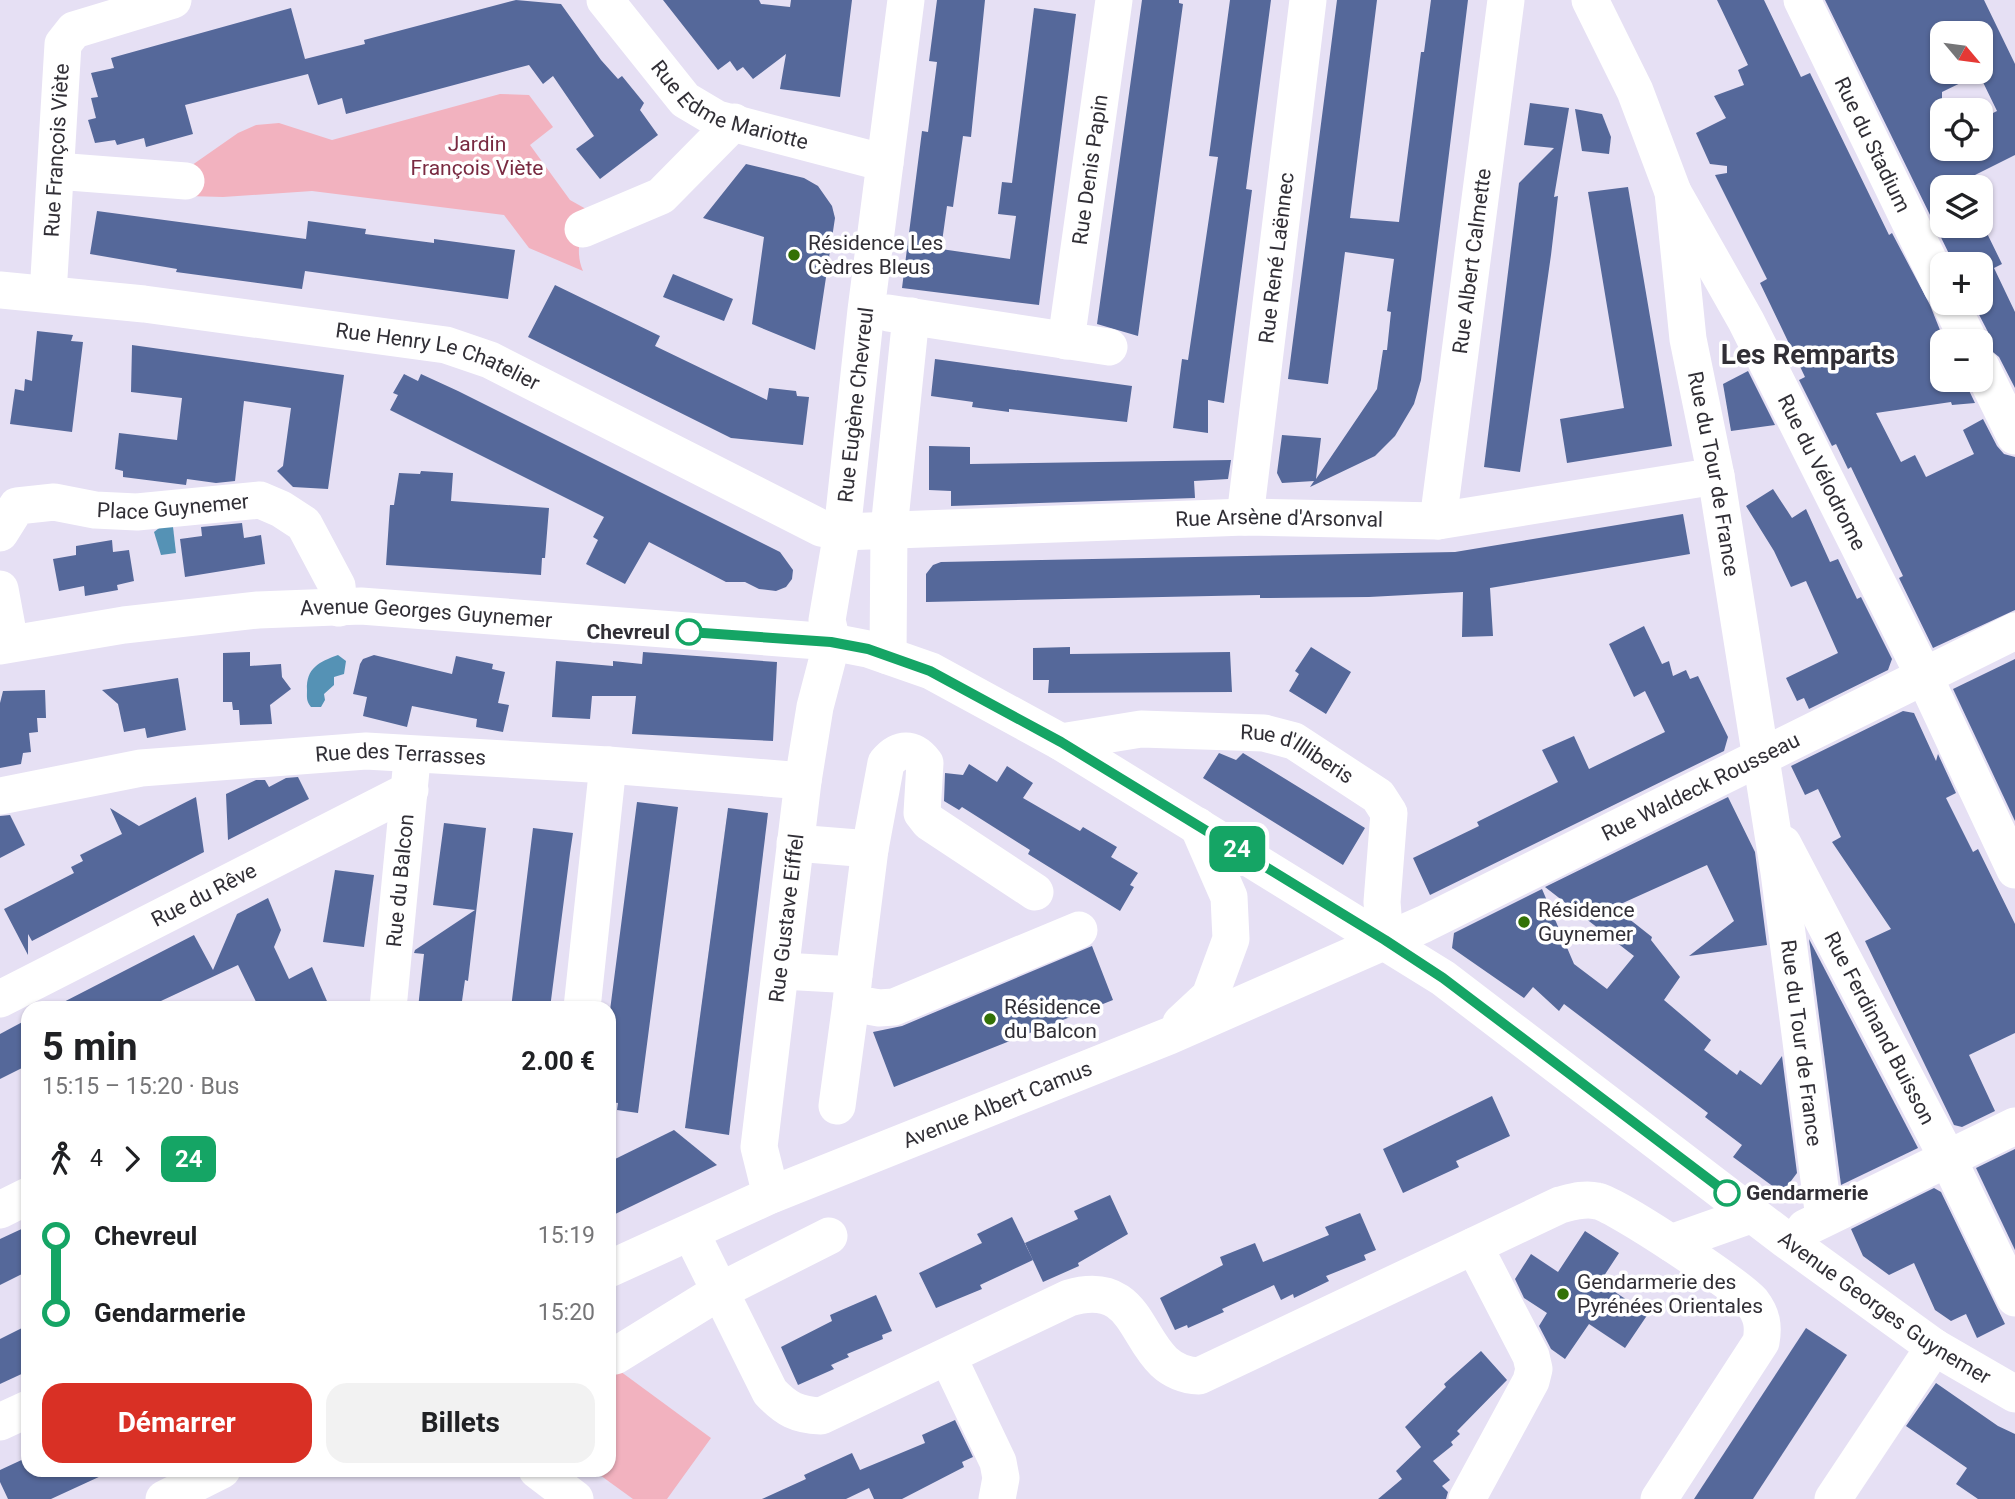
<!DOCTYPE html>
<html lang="fr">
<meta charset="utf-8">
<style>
body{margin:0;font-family:Roboto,sans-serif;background:#f2f2f2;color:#202124;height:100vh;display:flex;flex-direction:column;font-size:26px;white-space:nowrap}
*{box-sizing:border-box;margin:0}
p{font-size:23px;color:#757577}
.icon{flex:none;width:38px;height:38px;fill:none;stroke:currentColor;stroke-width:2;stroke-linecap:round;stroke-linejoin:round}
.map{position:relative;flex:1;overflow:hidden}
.panel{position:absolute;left:21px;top:1001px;width:595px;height:476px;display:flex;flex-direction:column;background:#fff;border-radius:21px;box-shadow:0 2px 5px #0004}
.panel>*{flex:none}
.badge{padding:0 14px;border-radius:10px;font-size:24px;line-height:46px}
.needle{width:46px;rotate:119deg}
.controls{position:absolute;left:1930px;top:21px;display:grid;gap:14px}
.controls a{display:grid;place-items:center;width:63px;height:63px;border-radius:14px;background:#fff;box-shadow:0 2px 5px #0004;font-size:35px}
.map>.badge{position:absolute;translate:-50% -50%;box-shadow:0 0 0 4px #fff}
.legs{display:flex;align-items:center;gap:10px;height:77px;padding:0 21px;font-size:23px}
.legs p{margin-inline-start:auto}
.headline{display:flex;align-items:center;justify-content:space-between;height:119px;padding:0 21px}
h1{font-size:38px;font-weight:700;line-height:52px}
.primary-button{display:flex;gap:14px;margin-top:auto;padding:14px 21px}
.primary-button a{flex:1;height:80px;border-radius:21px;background:#d93025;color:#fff;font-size:28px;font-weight:700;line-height:80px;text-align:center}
.primary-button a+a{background:#f2f2f2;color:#202124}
ul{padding:0 21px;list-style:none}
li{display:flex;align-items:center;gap:24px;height:77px;font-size:26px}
li i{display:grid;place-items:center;width:10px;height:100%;margin:0 9px;background:currentColor}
li i::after{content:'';width:18px;height:18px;margin:-9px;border:5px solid;border-radius:50%;background:#fff}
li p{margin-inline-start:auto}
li:first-child i{background:linear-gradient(#0000 50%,currentColor 0)}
li:last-child i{background:linear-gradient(currentColor 50%,#0000 0)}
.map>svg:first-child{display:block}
</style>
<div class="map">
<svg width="2015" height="1499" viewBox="0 0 2015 1499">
<rect width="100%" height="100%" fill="#e6e0f4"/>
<g fill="#f2b2bf">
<path d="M500 94 529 95 553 127 530 145 570 200 586 209C582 230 574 251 583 271L529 248 504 215 312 191 223 197 188 196 185 170 238 133 256 125 279 123 332 140Z"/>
<path d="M609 1363 711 1438 667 1499H633L593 1470H609Z"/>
</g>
<g fill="#5592b5">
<path d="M172 518 176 553 161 555 154 532Z"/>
<path d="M338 655 346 661 344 674 334 677V685L324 694 325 700 321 707H311C306 701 307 697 307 690 306 668 319 662 338 655Z"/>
</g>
<g fill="#55689a" fill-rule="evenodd">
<path d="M516 0 561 4 601 60 618 79 622 76 644 103 640 110 658 135 600 179 576 149 594 136 553 76 543 84 529 65 346 114 342 98 318 105 308 74 185 105 193 134 146 147 144 138 117 145 115 140 95 143 88 120 96 118 91 98 98 97 91 73 114 68 111 58 291 8 305 59 365 44 364 40Z"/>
<path d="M663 0H759L761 4 790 7 791 0H852L840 97 780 89 786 54 753 79 743 67 737 71 730 61 718 70Z"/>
<path d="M937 0H985L971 137 963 136 953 207 947 206 941 249 1010 259 1016 216 998 214 1002 182 1012 183 1034 8 1076 14 1039 305 902 288 922 131 928 132 937 62 929 61Z"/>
<path d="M1142 0H1179V3L1183 4 1138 336 1097 324Z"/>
<path d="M1230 0H1271L1246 189 1252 190 1224 403 1208 400V433L1173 428 1182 359 1188 360 1218 157 1209 156Z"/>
<path d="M1337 0H1377L1350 218 1399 222 1421 52H1424L1431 0H1468L1421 380 1414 404 1395 436 1375 456 1310 487 1314 481 1282 483 1277 473 1282 435 1321 438 1316 479 1377 389 1383 350H1387L1391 312 1387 311 1394 259 1345 252 1328 384 1288 379Z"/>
<path d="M1717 0H1764L1801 77 1810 73 1889 235 1892 233 1930 305 1942 335V380H1964L1975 403 1952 405 1951 402 1876 413 1901 462 1915 455 1926 477 1974 454 1963 430 1983 419 1997 446 2004 454 2015 457V610L1933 648 1899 578 1903 576 1851 467 1848 469 1836 444 1832 446 1799 380 1805 377 1760 283 1767 279 1715 175 1727 173V166L1710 164 1696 133 1726 118 1714 96 1744 85 1738 70 1748 65Z"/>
<path d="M1825 0H1984L2015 64V155L1963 181 1966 187H1942V226H1981V221L2002 264 1994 268 2015 312V388L1999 357 1988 348V332L1973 303H1981V264H1954ZM1942 33H1981V72H1942ZM1979 74 1997 111 1981 119V149H1942V92Z"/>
<path d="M1530 103 1569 108 1554 197 1558 196 1551 255 1520 472 1484 467 1519 183 1554 148 1524 145Z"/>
<path d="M1575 109 1602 114 1611 137 1609 154 1582 151Z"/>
<path d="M746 164 804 178 818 186 832 206 835 218 815 350 752 324 764 237 703 218Z"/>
<path d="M1628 187 1672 446 1567 463 1560 419 1624 408 1588 192Z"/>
<path d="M97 211 306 239 308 221 366 229 365 234 434 243V239L515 250 508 299 305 271 302 289 176 272 177 269 90 254Z"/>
<path d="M673 274 733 299 724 321 663 297Z"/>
<path d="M555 285 660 336 655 346 767 400 769 388 796 391 797 396 809 397 803 445 731 438 528 337Z"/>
<path d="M37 331 73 335 71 341 83 342 72 432 10 424 15 389 24 391 25 379 32 381Z"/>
<path d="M132 345 344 375 328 489 293 487 277 471 283 466 291 408 244 401 235 481 216 483 187 479 186 485 123 477V471L115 469 119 433 177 440 182 398 131 392Z"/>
<path d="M935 359 1132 386 1127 422 1009 409V412L972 407 973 402 931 396Z"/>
<path d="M1748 371 1775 425 1731 431 1723 384Z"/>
<path d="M404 374 418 381 421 374 458 391 780 552 793 570 792 579 786 587 776 591 759 589 745 582H726L649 542 625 584 586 564 598 540 593 537 604 517 390 410 398 395 393 393Z"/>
<path d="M929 446 970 447V464L1231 460 1228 479 1194 481 1195 498 951 506V491L929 490Z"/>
<path d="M421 471 453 473 451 501 549 508 545 558H542L541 575 386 565 390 505H394L399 473 420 474Z"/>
<path d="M1773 489 1792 518 1806 509 1830 562 1838 559 1857 599 1861 597 1892 659 1888 670 1809 709 1804 698 1797 701 1786 678 1838 653 1806 581 1791 587 1774 551 1746 506Z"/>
<path d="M1683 514 1690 554 1490 588 1493 636 1462 637 1463 592 1369 597 1260 598V595L926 602V574L933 565 941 562 1455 552Z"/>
<path d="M242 523 244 538 261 535 265 564 185 577 180 539 202 536 201 527Z"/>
<path d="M112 540 113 552 129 550 134 581 117 585 118 590 85 596 84 586 59 591 53 559 76 555V546Z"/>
<path d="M1644 626 1662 664 1669 661 1673 676 1686 670 1690 679 1698 676 1728 737 1724 751 1430 895 1413 858 1479 826 1477 822 1558 782 1542 750 1574 736 1589 769 1665 732 1645 691 1634 697 1609 644Z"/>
<path d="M1070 647V654L1230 652 1232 692 1048 693 1049 680H1033V648Z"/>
<path d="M1311 647 1351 672 1326 714 1289 691 1299 674 1295 671Z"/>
<path d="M250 652V666L281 664 282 677 291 689 270 705 272 724 240 725 239 710H233L232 702H223V653Z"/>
<path d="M643 652 777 662 773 741 632 734 636 696H592L590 719 552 717 556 661 613 666V661L642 664Z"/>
<path d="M374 655 452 674 456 656 493 664 492 669 505 672 498 703 509 705 503 732 476 727 477 719 412 706 407 727 363 716 367 697 353 694 360 664 363 659Z"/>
<path d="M2015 659V821L1953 689Z"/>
<path d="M178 678 186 730 147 738 145 728 124 732 118 704 102 690Z"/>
<path d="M45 690 46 718H37L38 732 29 733 31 752 23 753 21 764 0 768V703L3 691Z"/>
<path d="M1903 711 1914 713 1936 761 1938 754 1956 793 1946 798 1973 852 1978 849 2015 924V1033L1969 1055 1995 1111 1962 1127 1954 1125 1865 941 1891 929 1832 842 1841 837 1818 789 1805 795 1791 766Z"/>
<path d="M1219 753 1236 760 1243 753 1365 828 1343 865 1203 778Z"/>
<path d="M969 764 997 782 1007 766 1033 783 1023 798 1080 831 1083 827 1117 847 1111 857 1138 873 1130 885 1134 887 1120 911 1028 854 1030 850 962 807 959 810 944 801 945 773 963 775Z"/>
<path d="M298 777 309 799 228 840 226 794 256 780H265L269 787 286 778Z"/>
<path d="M196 797 204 852 32 941 28 934V955L4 909 74 873 71 867 83 861 80 855 122 834 110 808 139 826Z"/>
<path d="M1728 797 1755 852 1767 945 1689 956 1734 921 1707 865 1614 907 1652 937 1651 940 1680 977 1664 1000 1711 1040 1704 1050 1737 1075 1740 1070 1761 1085 1782 1056 1797 1173 1782 1193 1733 1157 1742 1145 1705 1117 1708 1113 1564 1004 1559 1011 1533 987 1524 998 1452 948 1454 933 1542 889 1574 964 1607 989 1634 956 1545 887Z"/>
<path d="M637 802 678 807 638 1113 617 1110 618 1103 609 1102V1018Z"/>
<path d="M728 808 768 813 729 1135 685 1128Z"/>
<path d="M10 815 25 845 0 858V816Z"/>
<path d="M444 823 486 828 468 981 465 980 461 1008H418L424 954 414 953 415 950 475 910 433 905Z"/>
<path d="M533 828 573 833 570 853 550 1008H511Z"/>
<path d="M335 870 374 875 364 947 323 942Z"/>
<path d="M268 898 281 930 274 947 289 979 312 967 330 1008H259L238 965 146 1008H52L194 935 213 970 237 914Z"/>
<path d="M1809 939 1918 1148 1841 1185Z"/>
<path d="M1092 946 1113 1000 894 1087 873 1032 902 1026Z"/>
<path d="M28 1019V1065L0 1079V1034Z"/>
<path d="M1492 1096 1510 1136 1456 1161 1459 1167 1403 1193 1383 1149Z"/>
<path d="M674 1130 717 1165 609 1217V1162Z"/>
<path d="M2015 1149V1250L1976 1168Z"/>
<path d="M1934 1188 1941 1192 2005 1324 1977 1338 1966 1314 1951 1321 1935 1310 1914 1263 1889 1275 1863 1256 1851 1229Z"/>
<path d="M1110 1195 1128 1234 1078 1263 1079 1266 1043 1282 1025 1243 1078 1219 1074 1211Z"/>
<path d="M1360 1213 1376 1250 1364 1255 1366 1260 1326 1276 1329 1281 1294 1298 1293 1294 1281 1300 1274 1285 1222 1309 1224 1312 1188 1328 1187 1325 1175 1330 1160 1298 1223 1265 1220 1257 1255 1243 1263 1262 1329 1235 1325 1227Z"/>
<path d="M1012 1217 1033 1260 980 1285 982 1289 936 1308 919 1273 982 1243 977 1234Z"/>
<path d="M28 1226V1271L0 1285V1239Z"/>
<path d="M1585 1231 1619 1253 1600 1282 1648 1314 1625 1348 1589 1324 1565 1359 1551 1349 1539 1326 1547 1313 1524 1298 1515 1279 1531 1254 1558 1272Z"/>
<path d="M876 1295 892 1331 882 1335 883 1339 847 1354 849 1357 831 1365 834 1369 798 1385 781 1347 832 1321 830 1315Z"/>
<path d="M28 1325V1371L0 1384V1339Z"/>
<path d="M1806 1328 1847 1355 1753 1499H1694Z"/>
<path d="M1481 1351 1507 1380 1457 1431 1460 1434 1451 1442 1453 1445 1433 1461 1450 1480 1442 1486 1448 1492 1446 1499H1378L1402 1479 1396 1471 1421 1447 1405 1427 1446 1387 1444 1384Z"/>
<path d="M1936 1383 1998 1426 2015 1434V1499H1978L1956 1484 1967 1468 1906 1426Z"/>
<path d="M955 1420 973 1457 962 1462 964 1467 902 1499H874L869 1488 846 1499H762L806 1479 804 1475 852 1453 860 1470 925 1443 922 1435Z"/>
<path d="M28 1457V1470H114L51 1499H8L0 1482V1470Z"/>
</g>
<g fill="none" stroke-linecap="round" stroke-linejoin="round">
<g stroke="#fff" stroke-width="37">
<path id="s1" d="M605 0 685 100 717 119 885 163"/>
<path id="s2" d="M1590 0 1635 91 1673 192 1746 321 1924 676 2015 870"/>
<path id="s3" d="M1802 0 1942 288"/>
<path d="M56 171 186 181"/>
<path id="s4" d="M1673 192 1688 339 1716 476 1779 872 1824 1218"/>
<path d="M583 229 661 196 734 122"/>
<path id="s5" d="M0 290 144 304 446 345 490 360 821 528 842 532 1245 517 1438 521 1716 476"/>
<path id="s6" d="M48 294 63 44 74 30 173 0"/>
<path d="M1950 303 1969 341"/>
<path d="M888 313 1109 347"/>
<path id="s7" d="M1066 341 1114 0"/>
<path d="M1981 367 2015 436"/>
<path id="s8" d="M1245 517 1308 0"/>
<path id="s9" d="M1438 521 1506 0"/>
<path id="s10" d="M0 533 17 506 54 502 95 510 137 512 260 500 281 509 304 524 337 586 339 608"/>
<path d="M0 589 10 643"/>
<path id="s11" d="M0 646 124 625 258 610 361 606 832 642 868 649 931 671 1061 742 1443 978 1786 1240 1934 1347 2015 1394"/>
<path d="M888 656 889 529 911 316"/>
<path id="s12" d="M1061 742 1141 729 1264 733 1294 741 1378 796 1389 813 1382 902 1385 940"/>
<path id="s13" d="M0 796 141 768 366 751 608 765 803 781"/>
<path id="s14" d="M1783 844 1948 1159 2015 1298"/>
<path d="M870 849 886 763C899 747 913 747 925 763L922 813 929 822 1035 892"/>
<path d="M782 971 854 975 870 849 795 843"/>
<path d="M854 975 851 1003 879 1008 894 1007 1079 930"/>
<path id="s15" d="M0 999 410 790"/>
<path id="s16" d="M388 1008 411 770"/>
<path d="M582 1008 608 765"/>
<path d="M1181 1023 1210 996 1231 939 1229 897 1198 826"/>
<path d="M837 1106 851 1003"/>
<path id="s17" d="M771 1195 759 1147 803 781 815 707 832 642 827 620 842 532 866 310 906 0"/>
<path d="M0 1210 28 1196"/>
<path d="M1805 1228 2015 1126"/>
<path d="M691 1233 770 1392C786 1409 797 1415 821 1416L1069 1298C1152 1274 1130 1373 1199 1376L1560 1205C1572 1202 1584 1198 1597 1201 1616 1204 1738 1286 1752 1302 1762 1315 1764 1326 1761 1342L1659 1499"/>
<path d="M1671 1243 1753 1214"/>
<path id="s18" d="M609 1269 771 1195 1169 1036 1424 924 2015 631"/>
<path d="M615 1356 722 1290 829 1236"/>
<path d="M948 1357 998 1462 1001 1478 997 1499"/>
<path d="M0 1422 28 1409"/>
<path d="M537 1470 575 1499"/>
<path d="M164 1499 222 1470"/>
<path d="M1467 1499 1531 1381 1534 1369 1531 1356 1474 1246"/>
<path d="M1833 1499 1934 1347"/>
</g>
</g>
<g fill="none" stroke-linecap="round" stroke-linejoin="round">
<g stroke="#fff" stroke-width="16">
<path id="line-1" d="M689 632 831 642 868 649 930 671 1061 742 1385 940 1443 978 1727 1193"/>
</g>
<use href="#line-1" stroke="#15a565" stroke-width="10"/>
</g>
<g fill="#337106" stroke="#fff" stroke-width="2.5">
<circle cx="794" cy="255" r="7"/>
<circle cx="1524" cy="922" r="7"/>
<circle cx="990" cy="1019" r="7"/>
<circle cx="1563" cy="1294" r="7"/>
</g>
<g fill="#fff" stroke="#15a565" stroke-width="3.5">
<circle cx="689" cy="632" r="12"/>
<circle cx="1727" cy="1193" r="12"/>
</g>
<g text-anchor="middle" stroke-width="7" stroke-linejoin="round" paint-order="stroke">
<g font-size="21" fill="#312f36" stroke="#fff">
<text dy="7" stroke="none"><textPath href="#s1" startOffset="170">Rue Edme Mariotte</textPath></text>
<text dy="7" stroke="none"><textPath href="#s3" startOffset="161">Rue du Stadium</textPath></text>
<text dy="7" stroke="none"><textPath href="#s6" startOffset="144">Rue François Viète</textPath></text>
<text dy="7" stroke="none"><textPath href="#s7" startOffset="173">Rue Denis Papin</textPath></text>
<text dy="7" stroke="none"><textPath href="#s8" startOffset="261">Rue René Laënnec</textPath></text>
<text dy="7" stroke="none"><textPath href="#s9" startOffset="262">Rue Albert Calmette</textPath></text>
<text dy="7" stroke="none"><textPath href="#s5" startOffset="444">Rue Henry Le Chatelier</textPath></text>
<text dy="7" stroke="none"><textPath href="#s17" startOffset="800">Rue Eugène Chevreul</textPath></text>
<text dy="7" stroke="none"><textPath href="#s2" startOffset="527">Rue du Vélodrome</textPath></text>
<text dy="7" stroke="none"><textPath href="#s4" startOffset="285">Rue du Tour de France</textPath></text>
<text dy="7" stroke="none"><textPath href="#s10" startOffset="189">Place Guynemer</textPath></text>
<text dy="7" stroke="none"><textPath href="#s5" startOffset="1326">Rue Arsène d'Arsonval</textPath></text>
<text dy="7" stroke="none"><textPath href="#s11" startOffset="429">Avenue Georges Guynemer</textPath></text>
<text dy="7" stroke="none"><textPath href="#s13" startOffset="404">Rue des Terrasses</textPath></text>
<text dy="7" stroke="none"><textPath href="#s12" startOffset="242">Rue d'Illiberis</textPath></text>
<text dy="7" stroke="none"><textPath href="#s18" startOffset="1194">Rue Waldeck Rousseau</textPath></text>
<text dy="7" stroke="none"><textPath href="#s16" startOffset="128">Rue du Balcon</textPath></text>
<text dy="7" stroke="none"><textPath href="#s15" startOffset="229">Rue du Rêve</textPath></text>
<text dy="7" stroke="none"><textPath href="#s17" startOffset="280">Rue Gustave Eiffel</textPath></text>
<text dy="7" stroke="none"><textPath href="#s14" startOffset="208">Rue Ferdinand Buisson</textPath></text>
<text dy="7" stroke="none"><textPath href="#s4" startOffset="861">Rue du Tour de France</textPath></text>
<text dy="7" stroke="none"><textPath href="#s18" startOffset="422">Avenue Albert Camus</textPath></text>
<text dy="7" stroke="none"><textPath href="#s11" startOffset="2088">Avenue Georges Guynemer</textPath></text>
</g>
<g font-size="21" fill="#792a41" stroke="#fff">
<text x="477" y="151">Jardin<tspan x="477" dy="24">François Viète</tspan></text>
</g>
<g font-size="21" fill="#312f36" stroke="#fff" text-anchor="start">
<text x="808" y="250">Résidence Les<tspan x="808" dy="24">Cèdres Bleus</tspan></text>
<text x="1538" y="917">Résidence<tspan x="1538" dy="24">Guynemer</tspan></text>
<text x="1004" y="1014">Résidence<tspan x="1004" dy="24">du Balcon</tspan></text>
<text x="1577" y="1289">Gendarmerie des<tspan x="1577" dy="24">Pyrénées Orientales</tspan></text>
</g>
<g font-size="21" font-weight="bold" fill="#312f36" stroke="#fff" text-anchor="end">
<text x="670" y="639">Chevreul</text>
<text x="1746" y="1200" text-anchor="start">Gendarmerie</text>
</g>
<g font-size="28" font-weight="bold" fill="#312f36" stroke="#fff">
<text x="1808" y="364">Les Remparts</text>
</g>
</g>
</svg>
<div class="controls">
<a><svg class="needle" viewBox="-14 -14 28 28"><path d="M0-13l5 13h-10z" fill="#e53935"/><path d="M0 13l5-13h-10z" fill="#757577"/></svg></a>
<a><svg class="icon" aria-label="locate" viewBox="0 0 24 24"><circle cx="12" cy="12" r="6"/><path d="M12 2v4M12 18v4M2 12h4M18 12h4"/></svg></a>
<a><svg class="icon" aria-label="layers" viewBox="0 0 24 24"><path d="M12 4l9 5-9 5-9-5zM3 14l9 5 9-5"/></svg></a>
<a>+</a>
<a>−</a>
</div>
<b class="badge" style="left:1237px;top:849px;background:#15a565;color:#fff">24</b>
<section class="panel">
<div class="headline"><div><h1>5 min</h1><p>15:15 – 15:20 · Bus</p></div><b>2.00 €</b></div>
<div class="legs"><svg class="icon" aria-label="walk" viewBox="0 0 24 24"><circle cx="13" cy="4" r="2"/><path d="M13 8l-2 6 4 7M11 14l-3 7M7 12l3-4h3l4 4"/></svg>4<svg class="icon" aria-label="forward" viewBox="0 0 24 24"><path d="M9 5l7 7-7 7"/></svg><b class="badge" style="background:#15a565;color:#fff">24</b></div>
<ul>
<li><i style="color:#15a565"></i><b>Chevreul</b><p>15:19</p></li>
<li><i style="color:#15a565"></i><b>Gendarmerie</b><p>15:20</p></li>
</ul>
<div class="primary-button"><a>Démarrer</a><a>Billets</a></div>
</section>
</div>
